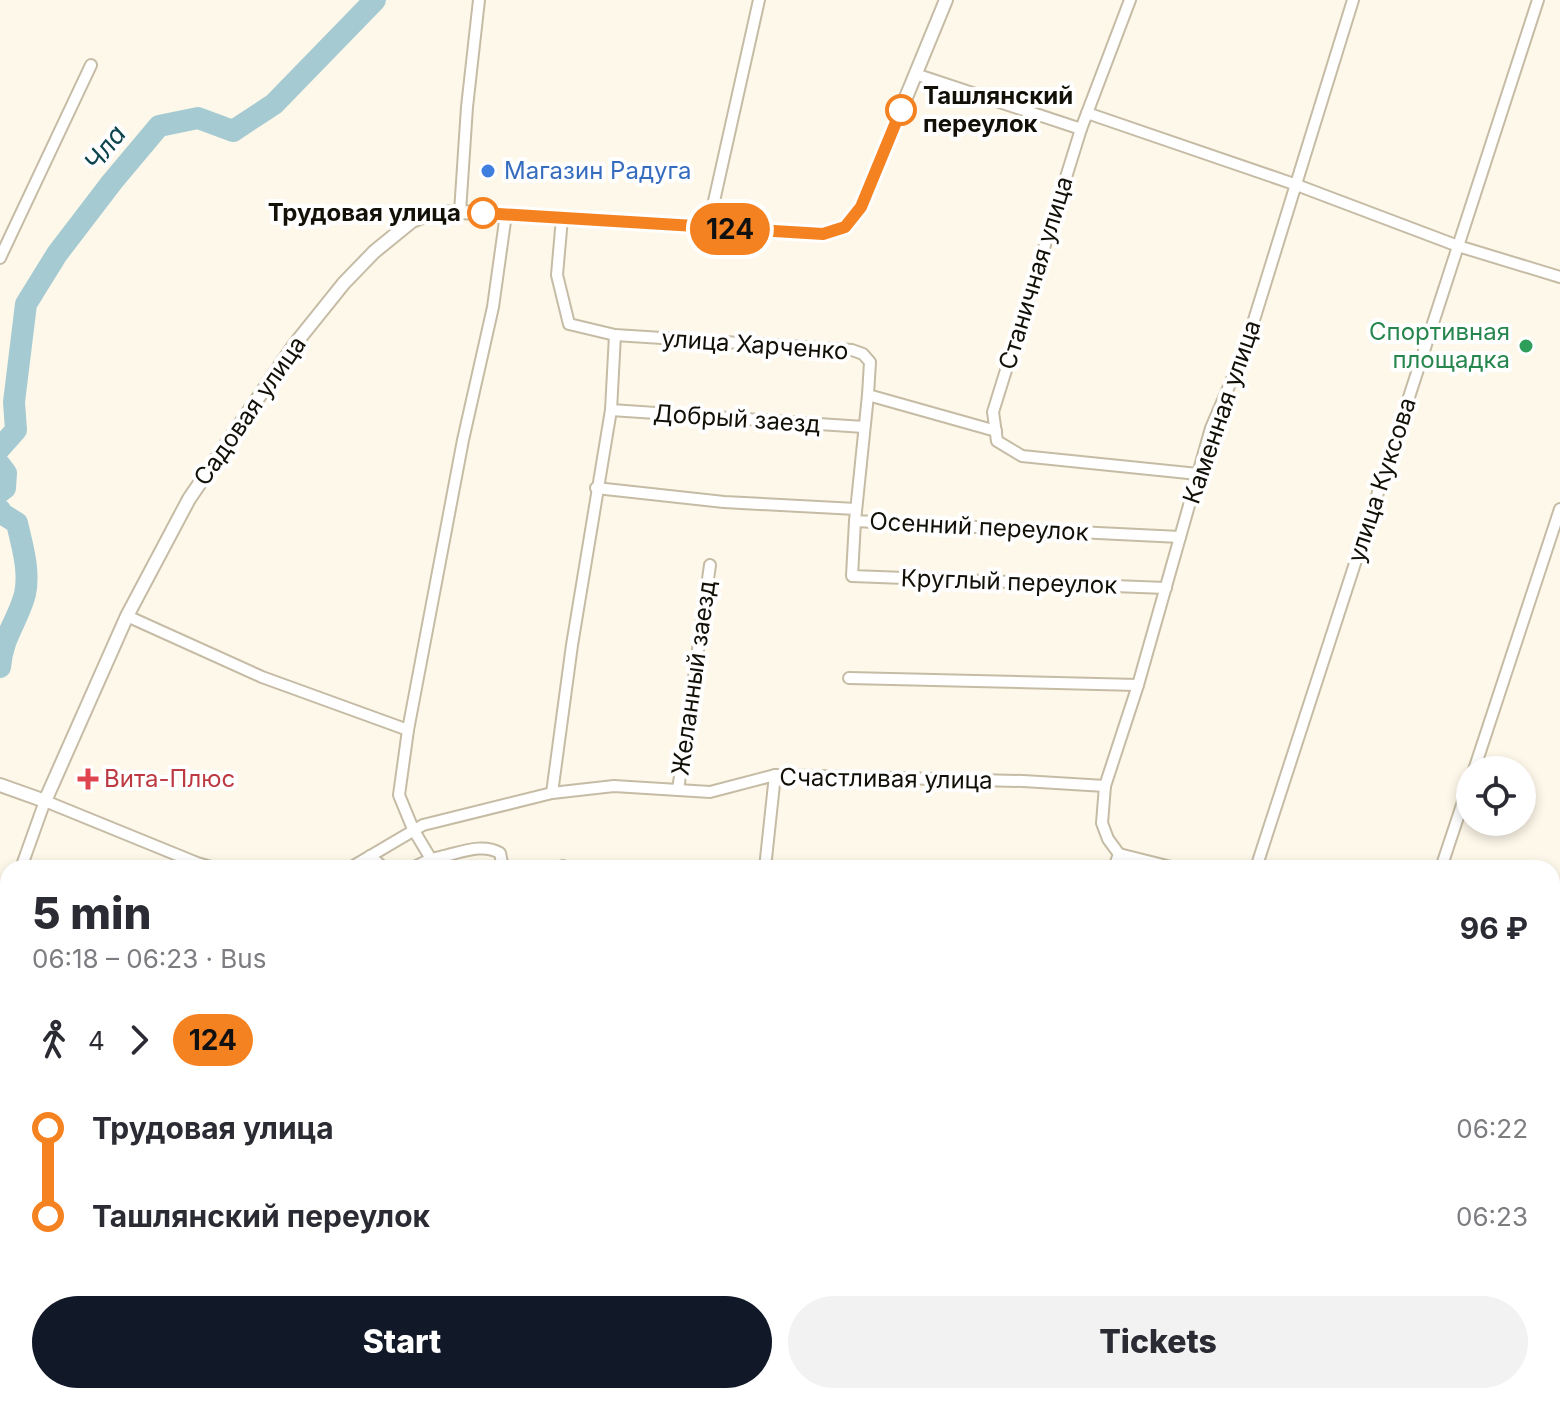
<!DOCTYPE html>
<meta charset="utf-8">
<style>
body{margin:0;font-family:Inter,sans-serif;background:#f2f2f3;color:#2b2b33;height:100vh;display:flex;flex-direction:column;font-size:30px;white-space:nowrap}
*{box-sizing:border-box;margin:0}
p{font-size:26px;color:#7c7c81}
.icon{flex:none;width:44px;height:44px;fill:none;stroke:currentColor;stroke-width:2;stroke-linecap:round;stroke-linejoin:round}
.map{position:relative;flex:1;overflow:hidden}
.details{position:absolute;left:0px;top:860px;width:1560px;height:544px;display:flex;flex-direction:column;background:#fff;border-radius:24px 24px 0 0;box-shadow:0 4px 12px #0003}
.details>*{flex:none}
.badge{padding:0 16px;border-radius:26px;font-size:28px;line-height:52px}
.tools{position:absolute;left:1456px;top:756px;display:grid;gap:16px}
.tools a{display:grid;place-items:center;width:80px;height:80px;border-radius:50%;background:#fff;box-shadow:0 4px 12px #0003;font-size:40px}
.map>.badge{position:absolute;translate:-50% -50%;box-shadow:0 0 0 4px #fff}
.legs{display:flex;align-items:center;gap:12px;height:88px;padding:0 32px;font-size:26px}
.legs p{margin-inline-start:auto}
.head{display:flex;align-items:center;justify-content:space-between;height:136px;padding:0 32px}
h1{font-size:44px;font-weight:800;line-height:60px}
.action{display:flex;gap:16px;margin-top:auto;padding:16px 32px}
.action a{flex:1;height:92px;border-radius:48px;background:#111827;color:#fff;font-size:32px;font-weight:800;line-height:92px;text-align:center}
.action a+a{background:#f2f2f3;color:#2b2b33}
ul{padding:0 32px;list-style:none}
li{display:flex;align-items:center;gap:28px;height:88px;font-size:30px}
li i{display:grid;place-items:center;width:12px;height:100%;margin:0 10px;background:currentColor}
li i::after{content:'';width:20px;height:20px;margin:-10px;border:6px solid;border-radius:50%;background:#fff}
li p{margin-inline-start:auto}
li:first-child i{background:linear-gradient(#0000 50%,currentColor 0)}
li:last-child i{background:linear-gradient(currentColor 50%,#0000 0)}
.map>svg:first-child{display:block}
</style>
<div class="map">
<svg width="1560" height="1404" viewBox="0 0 1560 1404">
<rect width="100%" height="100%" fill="#fef8ea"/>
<path fill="#b4c2a6" d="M1560 1166V1310L1552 1334V1191Z"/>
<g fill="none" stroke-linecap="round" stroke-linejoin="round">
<g stroke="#a5cad2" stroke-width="22">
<path d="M0 448 16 430 14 402 26 304 57 254 112 182 159 126 198 118 233 131 274 104 375 0"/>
<path d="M0 465 6 473 5 488 0 492"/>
<path d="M0 510 1 513 17 523C22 545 30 571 25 594 18 621 3 635 0 667"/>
</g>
<g stroke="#c6bca5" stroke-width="14">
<g id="minor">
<path d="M1130 0 1081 129 993 412 997 441 1022 456 1198 474"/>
<path d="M915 74 1081 129"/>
<path d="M1087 113 1294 184 1458 246 1560 277"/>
<path d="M460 212 467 107 479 0"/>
<path d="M562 218 557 275 569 324 615 335 852 350 863 354 870 362 868 395 996 431"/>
<path d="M708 228 759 0"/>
<path d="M0 258 91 65"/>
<path d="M868 395 855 521 1180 537"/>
<path d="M611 410 864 427"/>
<path d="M596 488 724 502 856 509"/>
<path d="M855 521 852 576 1166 588"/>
<path d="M127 616 262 677 408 730"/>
<path d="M849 678 1138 685"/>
<path d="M1474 770 1560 509"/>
<path d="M678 790 710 565"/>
<path d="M552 793 572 645 611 410 615 335"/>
<path d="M1119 854 1175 868"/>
<path d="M370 856 384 868"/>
<path d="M444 856 431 859 413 829 399 795 408 730 463 440 493 307 506 214"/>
<path d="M563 866V868"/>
<path d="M21 868 45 801 197 863 215 868"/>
<path d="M350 868 423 825 552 793 614 786 710 792 775 775 1023 781 1105 786"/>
<path d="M412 868 431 859"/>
<path d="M445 868 444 856C462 852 483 843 500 853L503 868"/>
<path d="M765 868 775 775"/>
<path d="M1114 868 1119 854 1108 839 1102 823 1105 786 1138 685 1211 428 1245 349 1353 0"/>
<path d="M1256 868 1538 0"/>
<path d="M1441 868 1470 781"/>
<path d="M0 941 8 916"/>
<path d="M1552 973 1560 975"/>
<path d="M0 1017 8 1020"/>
<path d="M1552 1162 1560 1137"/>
<path d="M0 1361 8 1364"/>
<path d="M95 1396 117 1404"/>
<path d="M492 1396V1404"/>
<path d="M1242 1396 1279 1404"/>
<path d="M165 1404 167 1396"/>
<path d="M370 1404V1396"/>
<path d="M731 1404 732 1396"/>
<path d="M860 1404 862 1396"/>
<path d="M1000 1404 1001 1396"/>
<path d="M1475 1404 1477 1396"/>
<path d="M1550 1404 1560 1371"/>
</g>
</g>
<g stroke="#c6bca5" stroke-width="16">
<path id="tertiary" d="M0 785 45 801 127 616 189 499 295 344 344 283 374 252 412 221 432 213 460 212 823 234 845 227 861 207 946 0"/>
</g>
<use href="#minor" stroke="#fff" stroke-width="10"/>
<use href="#tertiary" stroke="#fff" stroke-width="12"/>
</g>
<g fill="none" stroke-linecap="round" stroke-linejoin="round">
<g stroke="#fff" stroke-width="18">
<path id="line-1" d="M483 213 823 234 845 227 861 207 901 110"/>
</g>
<use href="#line-1" stroke="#f58220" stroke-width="12"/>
</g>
<g fill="#fff" stroke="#f58220" stroke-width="4">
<circle cx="901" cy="110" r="14"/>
<circle cx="483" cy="213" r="14"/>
</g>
<circle fill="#3f7fe0" stroke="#fff" stroke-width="3" cx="488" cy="171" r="8"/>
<circle fill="#2e9e5b" stroke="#fff" stroke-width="3" cx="1526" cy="346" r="8"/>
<path fill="#e0444e" stroke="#fff" stroke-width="3" d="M84 767h8v8h8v8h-8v8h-8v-8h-8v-8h8z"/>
<g text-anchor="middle" stroke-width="8" stroke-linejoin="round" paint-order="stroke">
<g font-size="24" font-weight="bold" fill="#131008" stroke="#fff" text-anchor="start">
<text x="923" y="104">Ташлянский<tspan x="923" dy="28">переулок</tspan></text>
<text x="461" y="221" text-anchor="end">Трудовая улица</text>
</g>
<g font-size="24" fill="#366cbe" stroke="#fff" text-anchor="start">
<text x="504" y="179">Магазин Радуга</text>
</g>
<g font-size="24" fill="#131008" stroke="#fff">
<text transform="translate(1036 273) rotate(-73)" y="8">Станичная улица</text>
<text transform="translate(755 345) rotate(4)" y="8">улица Харченко</text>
<text transform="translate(250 411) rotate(-55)" y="8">Садовая улица</text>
<text transform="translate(1222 412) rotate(-71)" y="8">Каменная улица</text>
<text transform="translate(737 419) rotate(4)" y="8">Добрый заезд</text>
<text transform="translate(1382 480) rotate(-72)" y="8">улица Куксова</text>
<text transform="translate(979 527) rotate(3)" y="8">Осенний переулок</text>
<text transform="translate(1009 582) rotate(2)" y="8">Круглый переулок</text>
<text transform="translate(694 678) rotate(-82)" y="8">Желанный заезд</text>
<text transform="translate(886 779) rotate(1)" y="8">Счастливая улица</text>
</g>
<g font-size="24" fill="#27864d" stroke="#fff" text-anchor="end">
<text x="1510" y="340">Спортивная<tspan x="1510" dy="28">площадка</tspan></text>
</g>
<g font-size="24" fill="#be3a42" stroke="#fff" text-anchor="start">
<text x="104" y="787">Вита-Плюс</text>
</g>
<g font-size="26" font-style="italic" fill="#0d444e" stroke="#fff">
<text transform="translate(105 148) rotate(-52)" y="9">Чла</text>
</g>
</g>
</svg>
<div class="tools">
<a><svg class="icon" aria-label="locate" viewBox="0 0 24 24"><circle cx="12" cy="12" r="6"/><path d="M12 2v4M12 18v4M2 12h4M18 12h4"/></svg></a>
</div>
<b class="badge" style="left:730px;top:229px;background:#f58220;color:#111">124</b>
<section class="details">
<div class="head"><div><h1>5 min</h1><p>06:18 – 06:23 · Bus</p></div><b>96 ₽</b></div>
<div class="legs"><svg class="icon" aria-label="walk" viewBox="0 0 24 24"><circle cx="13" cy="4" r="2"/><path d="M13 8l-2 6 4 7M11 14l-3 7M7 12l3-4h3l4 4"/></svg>4<svg class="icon" aria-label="forward" viewBox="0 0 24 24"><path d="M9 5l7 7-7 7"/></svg><b class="badge" style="background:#f58220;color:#111">124</b></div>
<ul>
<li><i style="color:#f58220"></i><b>Трудовая улица</b><p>06:22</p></li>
<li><i style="color:#f58220"></i><b>Ташлянский переулок</b><p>06:23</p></li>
</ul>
<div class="action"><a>Start</a><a>Tickets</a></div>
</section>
</div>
